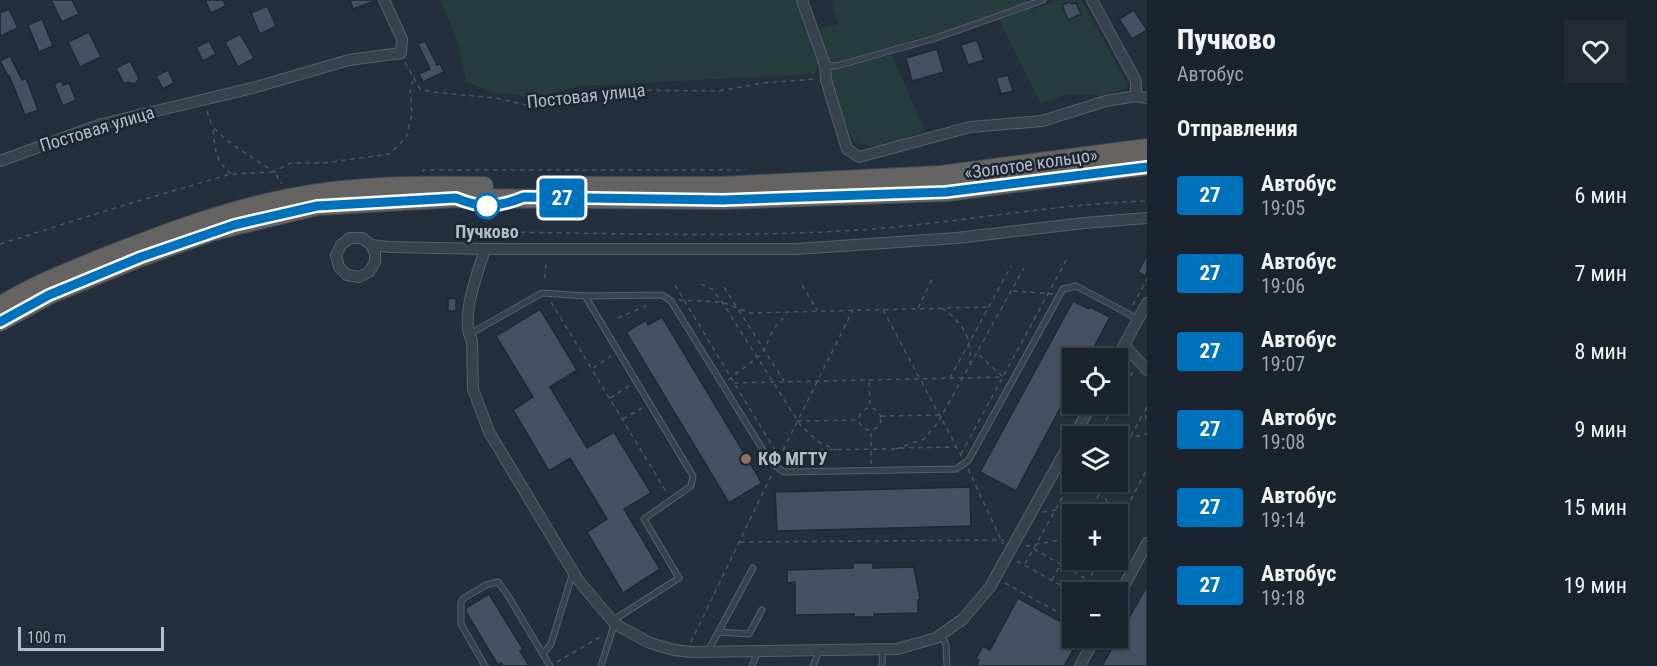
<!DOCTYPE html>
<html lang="ru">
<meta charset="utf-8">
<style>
body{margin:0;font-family:"Roboto Condensed",sans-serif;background:#242b36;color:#f1f3f6;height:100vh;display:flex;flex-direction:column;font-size:22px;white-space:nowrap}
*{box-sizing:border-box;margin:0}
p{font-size:20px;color:#a0a4aa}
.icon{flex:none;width:33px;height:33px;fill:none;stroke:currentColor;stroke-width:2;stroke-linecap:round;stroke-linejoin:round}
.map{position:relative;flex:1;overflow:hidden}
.sheet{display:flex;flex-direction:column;background:#1b232e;width:510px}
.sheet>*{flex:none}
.badge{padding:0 12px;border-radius:4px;font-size:21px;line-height:39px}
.controls{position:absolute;left:1062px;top:348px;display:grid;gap:12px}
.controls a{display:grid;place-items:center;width:66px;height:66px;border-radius:0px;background:#1b232e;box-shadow:0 2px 4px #0004,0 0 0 2px #39404a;font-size:30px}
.scale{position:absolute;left:18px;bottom:15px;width:146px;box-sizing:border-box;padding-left:6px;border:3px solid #b4bcc9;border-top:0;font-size:16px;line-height:21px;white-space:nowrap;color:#b4bcc9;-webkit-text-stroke:4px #1d2633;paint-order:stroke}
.map>.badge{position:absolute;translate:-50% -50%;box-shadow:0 0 0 3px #fff}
h2{padding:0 30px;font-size:22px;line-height:54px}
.round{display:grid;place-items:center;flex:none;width:63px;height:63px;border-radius:0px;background:#242b36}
.headline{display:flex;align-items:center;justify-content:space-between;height:102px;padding:0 30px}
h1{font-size:28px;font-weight:800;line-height:45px}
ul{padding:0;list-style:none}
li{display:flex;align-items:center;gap:18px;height:78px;padding:0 30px}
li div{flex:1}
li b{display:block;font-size:22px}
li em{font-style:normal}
li .badge{min-width:66px;font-weight:700;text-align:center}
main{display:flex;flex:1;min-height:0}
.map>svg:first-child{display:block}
</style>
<main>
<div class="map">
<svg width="1147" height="666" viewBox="0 0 1147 666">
<rect width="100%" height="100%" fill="#242f3e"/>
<g fill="#263c3f">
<path d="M441 0H796L819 66 814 74 579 86 536 98 491 92 466 81 458 45Z"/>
<path d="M831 0H1026L1032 10 1059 0H1081L1129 87 1104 96 1067 94 1041 104 999 20 890 52 925 130C903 139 876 153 853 141L828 76 817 29 838 24Z"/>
</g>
<g fill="#455162" stroke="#1f2835" stroke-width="1.5">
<path d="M51 0H72L79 14 62 22Z"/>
<path d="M205 0H223L226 6 211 13Z"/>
<path d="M350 0H374V1L353 9Z"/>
<path d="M1070 2 1072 4 1076 3 1081 14 1068 20 1062 5Z"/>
<path d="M267 6 276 26 260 34 251 13Z"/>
<path d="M9 9 18 28 0 36V13Z"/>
<path d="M1134 10 1147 30 1132 39 1119 19Z"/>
<path d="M42 19 53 46 39 52 28 25Z"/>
<path d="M89 32 101 57 80 67 68 42Z"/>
<path d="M240 34 254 58 238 67 225 42Z"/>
<path d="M977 40 984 60 968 65 961 45Z"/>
<path d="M209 41 216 54 203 61 196 47Z"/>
<path d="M425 41 437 65 440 64 444 72 423 82 419 74 430 69 418 44Z"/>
<path d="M937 49 944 72 912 81 906 58Z"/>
<path d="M10 56 22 80 26 78 38 110 25 115 9 75 8 76 0 61Z"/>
<path d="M130 61 139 79 135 84 128 82 124 84 116 68Z"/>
<path d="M168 70 174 83 163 89 156 76Z"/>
<path d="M1008 75 1013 91 1001 94 996 78Z"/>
<path d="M61 81 63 85 69 83 76 100 63 106 54 84Z"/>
<path d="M1147 255V272L1145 276 1138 272Z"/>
<path d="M456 298V311H448V299Z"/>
<path d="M1073 301 1089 309 1090 307 1110 317 1088 358H1072V386L1016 491 980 472Z"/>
<path d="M540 309 577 370 550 387 587 448 614 432 651 493 624 509 660 569 623 593 587 532 607 519 570 458 549 471 513 410 533 397 496 336Z"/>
<path d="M662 317 762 483 729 503 626 332 646 320 648 325Z"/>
<path d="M970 487 971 526 777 531 775 492Z"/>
<path d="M853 563H873V568L914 567 920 599 918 600V613L874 614V617H854V614L795 615V582L787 583V570L853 568Z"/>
<path d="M1147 586V666H1102Z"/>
<path d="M489 594 523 649 520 651 529 666H503L501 663 498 665 466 612V608Z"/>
<path d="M1018 598 1072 628V638H1080L1064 666H976L979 660 976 658 983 646 990 650Z"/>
</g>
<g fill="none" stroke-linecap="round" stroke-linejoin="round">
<g stroke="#565f6c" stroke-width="7">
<g id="service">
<path d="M825 65 836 66 936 38 1043 0"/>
<path d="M585 296 693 476 691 486 644 519 679 578 612 621"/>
<path d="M468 335 542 293 585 296 662 295 671 301 771 463 784 472 956 469 968 461 1063 289 1076 286 1138 319"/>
<path d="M719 632 749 634 762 610"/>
<path d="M941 634 946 645 947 666"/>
<path d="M708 651 753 568"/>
<path d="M543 654 551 644 573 572"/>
<path d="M485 666 461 624V602L464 598 486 585 498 582 507 594 550 666"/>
<path d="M601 666 614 625"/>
<path d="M752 666 758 651"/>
<path d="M813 666 819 651"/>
<path d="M882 666 883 649"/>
</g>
</g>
<g stroke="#565f6c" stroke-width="12">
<g id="minor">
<path d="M802 0 825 65 826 80 847 149 859 157 970 127 1042 121 1106 101 1136 96 1147 98"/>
<path d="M1092 0 1136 81V96"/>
<path d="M0 161 102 124 256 87 349 60 401 53 402 39 384 0"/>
<path d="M371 245 375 253V262L369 272 359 277 347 275 339 267 336 255 341 245 350 238H362L371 245 390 247 485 249H796L957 238 1084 223 1147 218"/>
<path d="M485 249C478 273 459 318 472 341L473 389 489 432 578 580 615 624 650 643 674 650 692 652 897 649 936 638 963 619 990 587 1072 439"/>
<path d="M1124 345 1147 370"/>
<path d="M1117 358 1147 303"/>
<path d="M1074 436 1092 404"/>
<path d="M1118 597 1147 543"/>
<path d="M1080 666 1095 638"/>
</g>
</g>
<g stroke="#434c59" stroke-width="20">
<g id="trunk">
<path d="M569 186H721L941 175 1147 148"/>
<path d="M0 306C34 285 70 271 107 256 166 233 227 210 289 198 353 185 420 185 484 186"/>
<path d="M0 322 49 295 141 257 214 231 317 206 456 198 723 200 946 192 1147 166"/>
</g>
</g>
<g stroke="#44595c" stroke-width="1.5" stroke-dasharray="4.5 4.5" stroke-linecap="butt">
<path d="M405 62 420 89 432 92 495 98 526 105 547 103 617 90 719 91 762 83 816 79"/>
<path d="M207 111 212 126"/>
<path d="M423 172V170H746"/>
<path d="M231 174C214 159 215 149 213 127 230 146 253 157 274 172L290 163H324L389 154 406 138 412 115 410 88 413 81"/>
<path d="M494 232C615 233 736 238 858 230 954 224 1050 204 1147 201"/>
<path d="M0 244 118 207 231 174 274 172 282 184"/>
<path d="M545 278 546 261"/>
<path d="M701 284 712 289 722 302 801 426 819 442 836 450"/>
<path d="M675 285 779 457"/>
<path d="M802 285 817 310"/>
<path d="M724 287 784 381"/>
<path d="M1013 291 1053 294"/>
<path d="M679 300 722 302 750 313 989 307"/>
<path d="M551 302 667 493"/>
<path d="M1133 305 1147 279"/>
<path d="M918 308 934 275"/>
<path d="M942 308C964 324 972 338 970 365"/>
<path d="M883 310 962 457"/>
<path d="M618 318 650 304"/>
<path d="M593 368 611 356"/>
<path d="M950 378 1011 266"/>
<path d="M728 380 762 354 774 328 787 314"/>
<path d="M869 382 870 407"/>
<path d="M734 383 1003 377 977 353"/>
<path d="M610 398 629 386"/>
<path d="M1118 400 1133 372"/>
<path d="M1147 407 1144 412 1147 421"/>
<circle cx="870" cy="419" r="11"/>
<path d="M881 416 939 415"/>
<path d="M623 419 642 408"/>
<path d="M797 421 858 420"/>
<path d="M871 433V464"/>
<path d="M1097 436 1115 404"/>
<path d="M1118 440 1147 434"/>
<path d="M900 448 956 447"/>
<path d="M896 449 924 439 937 424 1024 268"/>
<path d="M783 450 896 449"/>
<path d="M961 454 1068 257"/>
<path d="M779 458 853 310"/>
<path d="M1118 460 1144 412"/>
<path d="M968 469 1003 544"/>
<path d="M1102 490 1112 514"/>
<path d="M1043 512 1093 505"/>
<path d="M1088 514 1106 482"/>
<path d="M1118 524 1147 469"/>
<path d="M740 542 1004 540"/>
<path d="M1026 546 1072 538"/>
<path d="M1034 549 1088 580"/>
<path d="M1017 561 1073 592"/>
<path d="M1025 564 1072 480"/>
<path d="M1052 580 1072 543"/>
<path d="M1005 583 1072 620"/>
<path d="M1084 592 1098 560"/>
<path d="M691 642 772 474"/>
<path d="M557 662 602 636"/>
</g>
<use href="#service" stroke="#38414e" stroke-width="5"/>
<use href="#minor" stroke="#38414e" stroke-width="10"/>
<use href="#trunk" stroke="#656462" stroke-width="18"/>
</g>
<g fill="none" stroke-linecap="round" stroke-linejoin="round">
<g stroke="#fff" stroke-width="14">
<path id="line" d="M0 322 49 295 141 257 234 225 317 206 456 198C481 209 499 207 524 197L723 200 946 192 1147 167"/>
</g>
<use href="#line" stroke="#0072bc" stroke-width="9"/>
</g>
<circle fill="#fff" stroke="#0072bc" stroke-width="3" cx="487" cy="206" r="12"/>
<circle fill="#8d6e63" stroke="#1d2633" stroke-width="2" cx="746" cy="459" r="6"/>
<g text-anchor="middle" stroke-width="5" stroke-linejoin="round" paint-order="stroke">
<g font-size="18" fill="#b4bcc9" stroke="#1d2633">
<text transform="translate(586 96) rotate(-6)" y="6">Постовая улица</text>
<text transform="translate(97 129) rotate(-17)" y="6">Постовая улица</text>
<text transform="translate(1031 164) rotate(-8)" y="6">«Золотое кольцо»</text>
</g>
<g font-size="18" font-weight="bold" fill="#b4bcc9" stroke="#1d2633">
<text x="487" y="238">Пучково</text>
</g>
<g font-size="18" font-weight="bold" fill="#b4bcc9" stroke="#1d2633" text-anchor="start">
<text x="758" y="465">КФ МГТУ</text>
</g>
</g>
</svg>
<div class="controls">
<a><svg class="icon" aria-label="locate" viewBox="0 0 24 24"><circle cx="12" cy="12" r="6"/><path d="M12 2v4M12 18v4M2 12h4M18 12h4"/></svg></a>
<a><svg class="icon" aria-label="layers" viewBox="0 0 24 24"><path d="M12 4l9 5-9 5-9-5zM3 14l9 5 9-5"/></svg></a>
<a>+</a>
<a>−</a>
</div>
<div class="scale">100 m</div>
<b class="badge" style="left:562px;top:198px;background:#0072bc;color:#fff">27</b>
</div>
<section class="sheet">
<div class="headline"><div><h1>Пучково</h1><p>Автобус</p></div><a class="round"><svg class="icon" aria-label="heart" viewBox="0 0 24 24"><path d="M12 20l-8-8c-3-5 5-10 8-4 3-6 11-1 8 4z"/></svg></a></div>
<h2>Отправления</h2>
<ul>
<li><span class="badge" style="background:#0072bc;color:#fff">27</span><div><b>Автобус</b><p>19:05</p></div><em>6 мин</em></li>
<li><span class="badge" style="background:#0072bc;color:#fff">27</span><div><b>Автобус</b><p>19:06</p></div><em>7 мин</em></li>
<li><span class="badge" style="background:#0072bc;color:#fff">27</span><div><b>Автобус</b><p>19:07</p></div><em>8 мин</em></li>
<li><span class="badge" style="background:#0072bc;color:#fff">27</span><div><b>Автобус</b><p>19:08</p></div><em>9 мин</em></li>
<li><span class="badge" style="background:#0072bc;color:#fff">27</span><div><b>Автобус</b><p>19:14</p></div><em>15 мин</em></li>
<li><span class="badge" style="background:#0072bc;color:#fff">27</span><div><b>Автобус</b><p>19:18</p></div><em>19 мин</em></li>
</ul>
</section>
</main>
